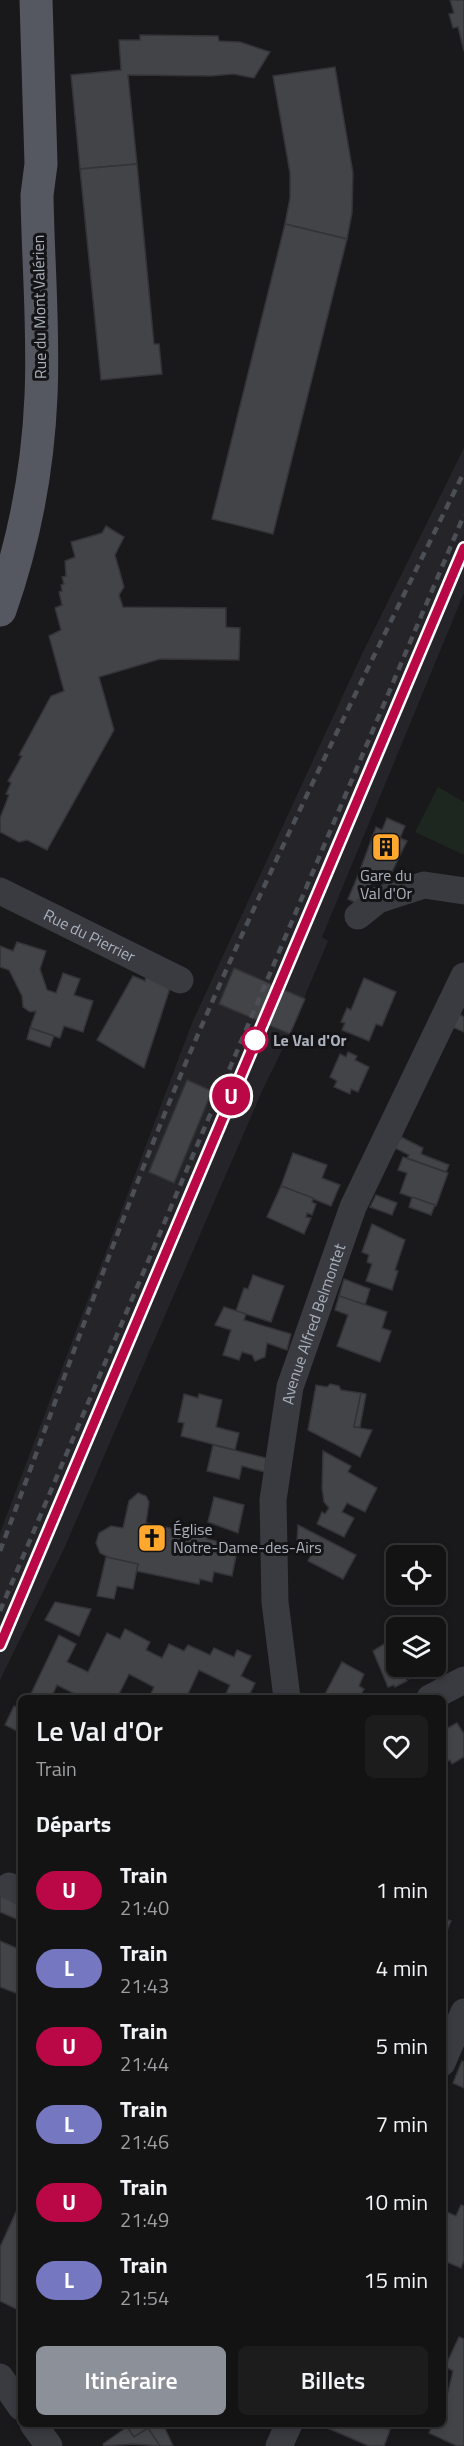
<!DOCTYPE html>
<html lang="fr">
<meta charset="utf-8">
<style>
body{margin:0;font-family:"Titillium Web",sans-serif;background:#1c1c1d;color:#f1f3f6;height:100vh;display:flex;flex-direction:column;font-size:22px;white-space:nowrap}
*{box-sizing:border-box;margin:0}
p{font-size:20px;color:#9d9ea0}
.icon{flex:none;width:33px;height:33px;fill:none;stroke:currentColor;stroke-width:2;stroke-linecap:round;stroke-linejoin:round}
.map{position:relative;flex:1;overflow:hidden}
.details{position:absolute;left:18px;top:1695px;width:428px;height:732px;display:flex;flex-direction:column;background:#131314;border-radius:9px;box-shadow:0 3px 9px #0003,0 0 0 2px #323234}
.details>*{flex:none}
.badge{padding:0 12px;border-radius:20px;font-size:21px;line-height:39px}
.fabs{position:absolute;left:386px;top:1545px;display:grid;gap:12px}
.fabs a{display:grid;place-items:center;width:60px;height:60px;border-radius:9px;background:#131314;box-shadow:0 3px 9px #0003,0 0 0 2px #323234;font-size:30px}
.map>.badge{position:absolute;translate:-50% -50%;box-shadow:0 0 0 3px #fff}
h2{padding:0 18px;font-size:22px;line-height:54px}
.round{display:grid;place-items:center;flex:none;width:63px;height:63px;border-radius:9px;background:#1c1c1d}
.headline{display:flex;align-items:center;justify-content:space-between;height:102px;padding:0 18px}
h1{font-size:28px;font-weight:600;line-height:45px}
.primary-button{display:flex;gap:12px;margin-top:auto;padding:12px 18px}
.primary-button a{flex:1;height:69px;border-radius:9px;background:#8c9099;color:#fff;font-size:24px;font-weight:600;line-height:69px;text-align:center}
.primary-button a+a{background:#1c1c1d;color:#f1f3f6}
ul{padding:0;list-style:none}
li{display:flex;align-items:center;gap:18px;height:78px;padding:0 18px}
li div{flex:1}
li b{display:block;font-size:22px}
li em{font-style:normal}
li .badge{min-width:66px;font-weight:700;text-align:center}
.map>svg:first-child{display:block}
</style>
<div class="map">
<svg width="464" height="2446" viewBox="0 0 464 2446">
<rect width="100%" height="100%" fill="#19191b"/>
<path fill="#252529" d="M464 448V593L322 937 328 941 284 1046 263 1089 63 1551 0 1680V1533L192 1023 361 656Z"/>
<path fill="#1e271f" d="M438 787 464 802V855L415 832Z"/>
<g fill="#434448" stroke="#333338" stroke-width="1.5">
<path d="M450 0H464V51L458 27 453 28 449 14 454 13Z"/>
<path d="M140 35 218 36 219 41 240 42 270 52 254 78 233 74 211 76 128 75 137 164 80 169 71 75 121 70 119 40H140Z"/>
<path d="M335 67 353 173 352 213 347 239 285 224 290 198V173L273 76Z"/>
<path d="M137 164 154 344H159L162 374 101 380 80 169Z"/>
<path d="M285 224 347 239 273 534 212 519Z"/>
<path d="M106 526 124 537 115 555 124 587 119 595 123 607 226 608V627L240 628 239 660 160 659 99 677 114 730 47 850 27 840 19 842 0 832V818L9 795 6 794 11 783 8 781 22 756 19 755 51 696 64 691 49 636 61 630 55 608 62 605 59 592 62 591 61 585 64 584 62 577 66 576 65 561 75 557 71 542 102 533Z"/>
<path d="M387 818 405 826 400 838 407 841 386 884 359 873 376 827 382 830Z"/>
<path d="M359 873 373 879 361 905 348 899Z"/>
<path d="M17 942 46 951 40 969 47 990 56 993 63 973 80 979 74 995 93 1001 83 1032 64 1026 60 1038 30 1028 36 1011 30 1012 23 1007 22 996 9 970 0 967V946L13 951Z"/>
<path d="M234 968 305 999 290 1034 219 1004Z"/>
<path d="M133 976 145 981 146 977 170 988 144 1068 97 1040Z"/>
<path d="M364 978 396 992 382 1026 376 1024 369 1041 342 1030 345 1023 341 1022 347 1008 351 1010Z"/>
<path d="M459 1014 464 1017V1032L452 1027Z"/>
<path d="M30 1028 54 1036 50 1047 27 1039Z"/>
<path d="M348 1052 357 1056 355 1060 369 1067 358 1092 351 1089 350 1094 334 1087 337 1081 330 1077 340 1054 346 1057Z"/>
<path d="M187 1080 212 1091 174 1183 149 1172Z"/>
<path d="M401 1137 423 1148 421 1154 449 1165 446 1172 407 1158 409 1155 395 1148Z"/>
<path d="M293 1153 327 1165 322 1178 340 1185 331 1206 281 1186Z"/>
<path d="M403 1157 448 1173 436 1206 400 1193 407 1173 398 1170Z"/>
<path d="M281 1186 313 1198 312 1202 316 1204 312 1215 307 1213 306 1217 311 1218 304 1234 267 1217Z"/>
<path d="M376 1195 397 1203 392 1215 370 1207Z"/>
<path d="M412 1197 435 1205 431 1215 409 1207Z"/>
<path d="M372 1224 405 1240 395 1270 398 1271 392 1290 366 1281 372 1264 367 1262 369 1255 362 1252Z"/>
<path d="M253 1275 284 1286 271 1322 236 1311 244 1288 248 1289Z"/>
<path d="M344 1279 370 1289 365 1305 339 1296Z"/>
<path d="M339 1296 387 1312 382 1328 391 1331 380 1362 337 1346 348 1315 335 1310Z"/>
<path d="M224 1307 246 1314 244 1320 291 1334 287 1350 267 1343 265 1357 255 1361 252 1355 242 1352 239 1360 223 1355 231 1330 215 1325Z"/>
<path d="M330 1384 339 1386 341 1390 361 1393 354 1427 372 1430 360 1457 308 1430 316 1385 327 1387Z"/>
<path d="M361 1393 366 1394 360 1427H354Z"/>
<path d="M184 1394 198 1398 199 1394 222 1400 216 1427 239 1433 235 1450 181 1436 184 1423 178 1422Z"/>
<path d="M213 1445 266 1458 265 1472 242 1466 239 1479 207 1471Z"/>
<path d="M323 1451 351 1466 348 1472 377 1488 365 1512 347 1503 342 1512 354 1518 344 1537 317 1524 322 1512 325 1514 329 1508 324 1502 322 1488Z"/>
<path d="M138 1493 146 1496 149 1502 146 1523 208 1536 207 1539 220 1542 218 1552 236 1556 232 1576 214 1572 212 1582 200 1579 199 1584 136 1571 138 1564 110 1558 100 1553 96 1543 99 1533 111 1526 123 1528 129 1501Z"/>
<path d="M214 1497 244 1505 238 1533 208 1522Z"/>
<path d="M298 1525 356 1555 343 1579 308 1561 314 1549 297 1541Z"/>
<path d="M106 1557 138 1564 133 1589 117 1586 114 1599 97 1596Z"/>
<path d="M55 1602 91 1609 79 1636 45 1620Z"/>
<path d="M125 1629 150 1642 146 1650 162 1658 169 1644 184 1651 188 1645 210 1655 214 1648 234 1657 237 1650 251 1656 241 1676 255 1683 248 1698H224L230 1685 199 1670 186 1698H149L154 1687 129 1674 117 1698H83L57 1685 51 1698H29L59 1635 76 1644 67 1662 88 1672 107 1633 120 1639Z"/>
<path d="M384 1644 393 1654 396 1666H400L407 1681 395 1687 394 1685 388 1687 373 1651Z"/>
<path d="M342 1662 364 1674 359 1686 364 1689 359 1698H323Z"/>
<path d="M403 1666H432V1667L409 1679Z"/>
<path d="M14 1706 21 1709V1733L5 1725Z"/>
<path d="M457 1723 464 1734V1757L452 1764 450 1760 442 1764V1731Z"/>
<path d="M0 1888 21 1897V1921L0 1912Z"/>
<path d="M442 1918 451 1921 443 1940 442 1939Z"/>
<path d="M0 1941 21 1950V1995L0 1987Z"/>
<path d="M462 2061 464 2062V2088L453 2083Z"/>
<path d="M21 2201V2304L18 2310 0 2301V2247Z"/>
<path d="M461 2205 464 2206V2260L461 2268 442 2260V2210L456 2216Z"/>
<path d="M459 2337 464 2339V2446H457L429 2433 433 2424H442V2390L448 2392 453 2371 445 2367Z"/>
<path d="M125 2424H163L173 2446H160L148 2428 134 2437Z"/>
<path d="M318 2424H377L390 2430 384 2446H369Z"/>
<path d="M127 2427 134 2437 148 2428 160 2446 133 2444 104 2446 103 2444Z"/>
</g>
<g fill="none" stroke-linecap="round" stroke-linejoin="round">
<g stroke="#393b41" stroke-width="27">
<path id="s1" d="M0 891 180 980"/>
<path d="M358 916 378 900 424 885 464 891"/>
<path id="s2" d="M287 1698 275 1602 273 1500 290 1387 353 1207 464 976"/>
<path d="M430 1698 464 1680"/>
<path d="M9 1886 21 1892"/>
<path d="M442 2063 464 2012"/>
<path d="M0 2377 21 2407"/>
<path d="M33 2424 49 2446"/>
<path d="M279 2446 289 2424"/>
</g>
<path stroke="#555860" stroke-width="33" d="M0 610C24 542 38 467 41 396 44 329 38 262 37 195L41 164 36 0"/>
<g stroke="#4c4f56" stroke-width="4.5" stroke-dasharray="8 6" stroke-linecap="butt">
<path d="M0 1551C67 1373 129 1191 206 1016 286 832 376 652 464 472"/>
<path d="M0 1611 464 515"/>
<path d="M0 1646 464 548"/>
</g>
</g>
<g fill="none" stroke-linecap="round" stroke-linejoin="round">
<g stroke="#fff" stroke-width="14">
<path id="line" d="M0 1645 464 548"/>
</g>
<use href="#line" stroke="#b90845" stroke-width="9"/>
</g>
<defs>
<g id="building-square" transform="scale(1.5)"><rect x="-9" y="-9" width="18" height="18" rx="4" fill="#ffa82d" stroke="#141416"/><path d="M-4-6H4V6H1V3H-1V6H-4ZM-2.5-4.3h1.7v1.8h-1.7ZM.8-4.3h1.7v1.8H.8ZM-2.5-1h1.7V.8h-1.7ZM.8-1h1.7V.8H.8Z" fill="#111"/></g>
<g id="church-square" transform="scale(1.5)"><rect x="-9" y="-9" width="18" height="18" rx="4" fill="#ffa82d" stroke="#141416"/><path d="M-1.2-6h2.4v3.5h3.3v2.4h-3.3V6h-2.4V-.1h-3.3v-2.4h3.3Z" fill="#111"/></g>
</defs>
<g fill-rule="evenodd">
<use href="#building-square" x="386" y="847"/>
<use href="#church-square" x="152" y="1538"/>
</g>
<circle fill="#fff" stroke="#b90845" stroke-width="3" cx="255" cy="1040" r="12"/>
<g text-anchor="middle" stroke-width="6" stroke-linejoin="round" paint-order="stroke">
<g font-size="16" fill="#aab1bc" stroke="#141416">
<text transform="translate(39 307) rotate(-91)" y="6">Rue du Mont Valérien</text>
<text dy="6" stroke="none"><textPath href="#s1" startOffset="100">Rue du Pierrier</textPath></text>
<text dy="6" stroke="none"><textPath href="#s2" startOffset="380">Avenue Alfred Belmontet</textPath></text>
</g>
<g font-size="16" fill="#aab1bc" stroke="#141416">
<text x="386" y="881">Gare du<tspan x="386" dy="18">Val d'Or</tspan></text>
<text x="173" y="1535" text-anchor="start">Église<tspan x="173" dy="18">Notre-Dame-des-Airs</tspan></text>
</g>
<g font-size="16" font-weight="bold" fill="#aab1bc" stroke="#141416" text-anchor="start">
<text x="273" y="1046">Le Val d'Or</text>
</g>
</g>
</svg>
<div class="fabs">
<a><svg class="icon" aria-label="locate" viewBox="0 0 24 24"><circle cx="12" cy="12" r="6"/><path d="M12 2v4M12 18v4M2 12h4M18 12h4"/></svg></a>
<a><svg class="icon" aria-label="layers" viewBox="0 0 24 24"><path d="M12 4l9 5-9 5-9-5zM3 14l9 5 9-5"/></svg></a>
</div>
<b class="badge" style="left:231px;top:1096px;background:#b90845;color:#fff">U</b>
<section class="details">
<div class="headline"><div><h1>Le Val d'Or</h1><p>Train</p></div><a class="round"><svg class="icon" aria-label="heart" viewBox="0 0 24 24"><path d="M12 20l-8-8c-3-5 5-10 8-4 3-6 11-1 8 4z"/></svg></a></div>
<h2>Départs</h2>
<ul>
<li><span class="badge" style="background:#b90845;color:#fff">U</span><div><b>Train</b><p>21:40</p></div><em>1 min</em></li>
<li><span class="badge" style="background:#7577c0;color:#fff">L</span><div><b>Train</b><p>21:43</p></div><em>4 min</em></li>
<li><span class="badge" style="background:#b90845;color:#fff">U</span><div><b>Train</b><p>21:44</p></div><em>5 min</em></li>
<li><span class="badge" style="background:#7577c0;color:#fff">L</span><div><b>Train</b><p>21:46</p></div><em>7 min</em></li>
<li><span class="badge" style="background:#b90845;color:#fff">U</span><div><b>Train</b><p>21:49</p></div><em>10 min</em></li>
<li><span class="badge" style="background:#7577c0;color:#fff">L</span><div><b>Train</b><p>21:54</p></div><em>15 min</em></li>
</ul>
<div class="primary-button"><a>Itinéraire</a><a>Billets</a></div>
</section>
</div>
